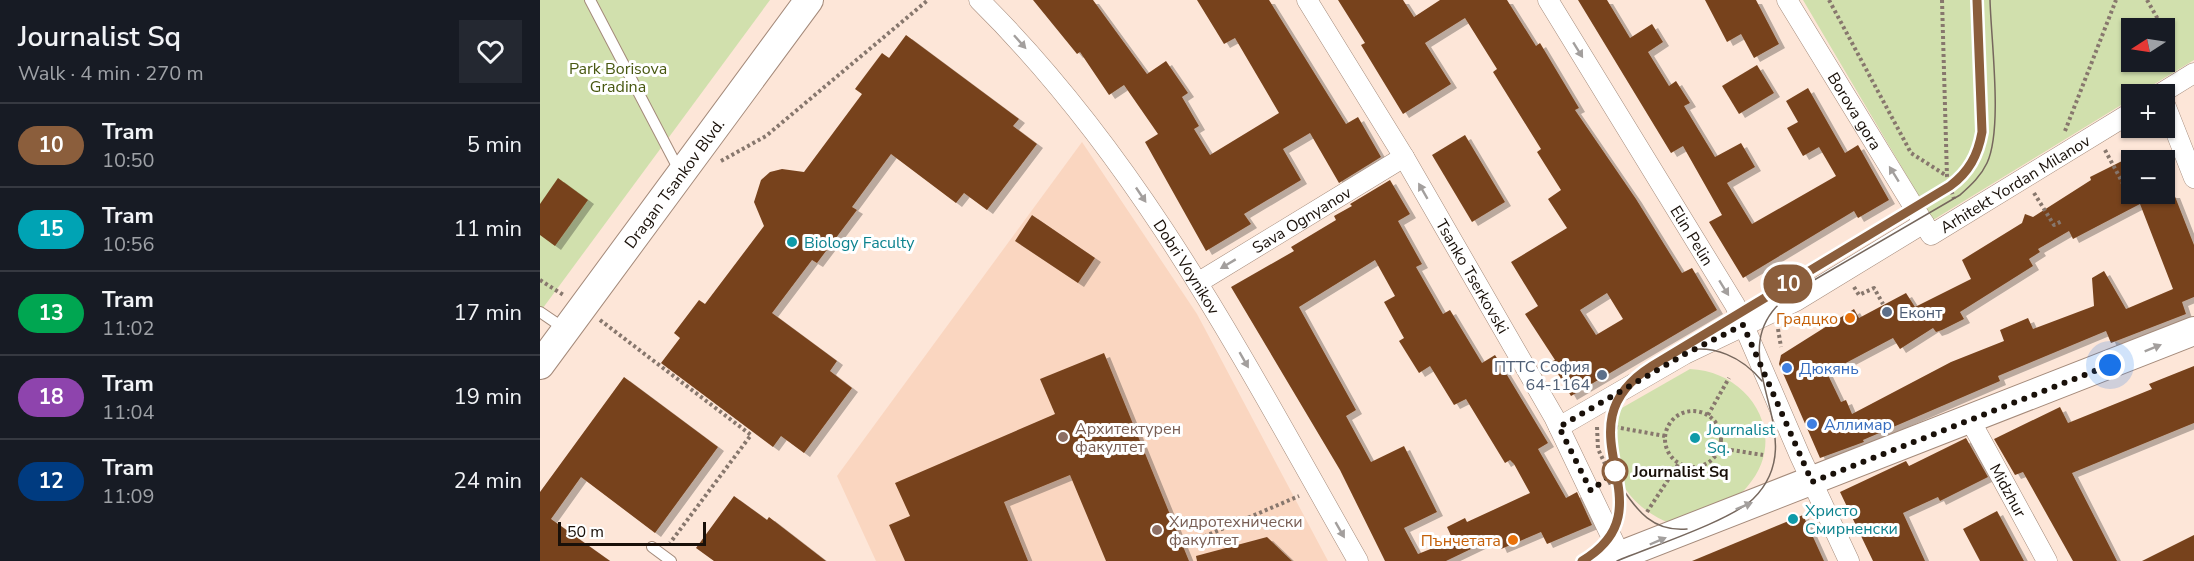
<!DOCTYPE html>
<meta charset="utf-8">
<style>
body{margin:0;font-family:"Nunito Sans",sans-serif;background:#242831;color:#f1f3f6;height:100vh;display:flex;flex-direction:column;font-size:22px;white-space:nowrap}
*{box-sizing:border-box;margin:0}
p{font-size:20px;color:#9ea1a6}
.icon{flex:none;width:33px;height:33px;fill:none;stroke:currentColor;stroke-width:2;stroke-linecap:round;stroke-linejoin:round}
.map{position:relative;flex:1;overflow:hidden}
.sheet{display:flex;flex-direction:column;background:#171b24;width:540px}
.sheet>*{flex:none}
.badge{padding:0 12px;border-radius:20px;font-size:21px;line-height:39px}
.needle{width:39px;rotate:258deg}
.buttons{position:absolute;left:1581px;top:18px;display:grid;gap:12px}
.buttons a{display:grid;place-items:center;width:54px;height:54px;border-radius:0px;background:#171b24;box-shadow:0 2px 4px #0004;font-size:30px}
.scale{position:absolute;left:18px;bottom:15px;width:148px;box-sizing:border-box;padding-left:6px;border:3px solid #191009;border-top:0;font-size:16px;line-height:21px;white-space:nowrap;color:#191009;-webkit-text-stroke:4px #fff;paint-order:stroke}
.you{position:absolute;width:30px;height:30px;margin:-15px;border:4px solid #fff;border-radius:50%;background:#1a73e8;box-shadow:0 0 0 9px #1a73e833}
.map>.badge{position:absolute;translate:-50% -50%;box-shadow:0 0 0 3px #fff}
.round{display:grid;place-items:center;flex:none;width:63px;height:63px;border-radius:0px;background:#242831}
.summary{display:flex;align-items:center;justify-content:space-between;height:102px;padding:0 18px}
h1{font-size:28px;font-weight:600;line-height:45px}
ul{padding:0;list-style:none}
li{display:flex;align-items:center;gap:18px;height:84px;padding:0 18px;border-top:2px solid #363941}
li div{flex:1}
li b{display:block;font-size:22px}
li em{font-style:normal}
li .badge{min-width:66px;font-weight:700;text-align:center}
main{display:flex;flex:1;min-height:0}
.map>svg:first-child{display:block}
</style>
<main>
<section class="sheet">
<div class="summary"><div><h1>Journalist Sq</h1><p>Walk · 4 min · 270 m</p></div><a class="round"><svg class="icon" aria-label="heart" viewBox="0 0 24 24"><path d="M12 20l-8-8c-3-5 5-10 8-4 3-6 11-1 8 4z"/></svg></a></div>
<ul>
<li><span class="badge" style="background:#8b5e3c;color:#fff">10</span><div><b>Tram</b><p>10:50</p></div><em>5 min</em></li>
<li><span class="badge" style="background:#00a3b4;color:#fff">15</span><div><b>Tram</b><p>10:56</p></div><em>11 min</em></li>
<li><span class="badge" style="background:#00a651;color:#fff">13</span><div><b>Tram</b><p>11:02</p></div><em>17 min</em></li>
<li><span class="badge" style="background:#8e44ad;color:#fff">18</span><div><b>Tram</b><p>11:04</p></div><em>19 min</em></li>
<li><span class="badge" style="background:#003b80;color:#fff">12</span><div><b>Tram</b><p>11:09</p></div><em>24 min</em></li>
</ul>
</section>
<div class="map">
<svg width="1654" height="561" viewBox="0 0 1654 561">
<defs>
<filter id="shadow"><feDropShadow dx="6" dy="4" stdDeviation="0" flood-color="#0004"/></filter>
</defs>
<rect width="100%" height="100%" fill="#fde6d8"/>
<path fill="#fad6c0" d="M542 142 657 314 788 561H336L297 476Z"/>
<g fill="#d1e0ad" fill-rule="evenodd">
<path d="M0 0H230L0 312Z"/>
<path d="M1263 0H1654V60L1598 94H1592L1591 99 1393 220ZM1592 28H1624V62H1592Z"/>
<path d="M1150 369C1210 371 1251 437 1207 487 1191 506 1157 514 1134 525 1083 506 1059 461 1080 409Z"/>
</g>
<g fill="#77431d" fill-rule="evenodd" filter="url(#shadow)">
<path d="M493 0H553L607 74 626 61 648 93 642 97 659 126 654 129 670 155 739 113 695 38 684 44 657 0H729L806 124 818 117 841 157 799 183 770 133 743 149 761 180 704 214 711 224 666 251 605 142 618 134 584 85 569 95 540 52 537 54Z"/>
<path d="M798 0H863L874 17 900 0H967L996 46 1000 43 1039 108 1035 110 1096 199 1142 273 1152 268 1177 310 1031 396 1011 362 1015 360 985 314 998 306 971 262 1027 228 1008 199 1021 190 997 152 1001 149 953 72 957 69 925 18 885 43 911 84 863 114 821 45 825 43ZM1067 293 1083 319 1056 335 1040 310Z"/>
<path d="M1038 0H1067L1090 38 1112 24 1123 42 1108 52 1129 86 1136 81 1150 103 1144 106 1175 157 1201 143 1215 167 1187 183 1212 224 1296 176 1279 147 1263 156 1247 128 1258 122 1246 101 1268 88 1305 153 1318 145 1349 200 1318 218 1314 211 1203 278 1169 222 1182 215 1143 146 1131 153Z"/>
<path d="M1165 0H1216L1239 44 1214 58 1201 34 1187 42Z"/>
<path d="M366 35 479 119 473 126 497 144 447 210 424 193 416 203 351 154 312 207 317 210 277 263 272 260 232 313 297 361 290 371 312 388 264 453 241 436 233 447 121 363 140 338 134 333 159 300 165 304 224 226 214 202 221 180 230 172 242 169 264 172 322 94 315 89 342 53 349 58Z"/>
<path d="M1217 65 1234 93 1199 114 1182 86Z"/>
<path d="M925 135 965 202 932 222 892 155Z"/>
<path d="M1592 156V194H1634L1654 245V297L1642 302 1646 314 1571 343 1566 331 1458 376 1460 381 1323 440 1324 442 1280 458 1239 364 1241 355 1314 309 1319 318 1366 293 1375 307 1431 279 1422 260 1482 223 1485 214 1493 217 1551 180 1550 177ZM1600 204 1633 289 1586 309 1564 271 1552 278 1554 306 1493 329 1488 318 1460 330 1464 341 1411 362 1312 414 1306 400 1301 402 1287 373 1353 338 1360 349 1393 328 1396 332 1402 330 1424 319 1420 312 1493 266 1489 259 1500 252 1498 249 1529 231 1533 239Z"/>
<path d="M18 178 48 200 15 246 0 235V204Z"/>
<path d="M850 180 870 214 858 221 882 264 876 267 903 314 910 310 942 363 955 355 1008 443 998 449 1026 498 1037 492 1052 525 1007 544 1001 532 961 549 956 537 906 561H845L800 470 691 287 754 251 751 247 796 220 794 216 812 206 810 204ZM835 260 855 296 844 302 864 338 859 341 879 373 890 366 914 405 926 399 965 463 970 460 974 464 990 493 927 522 925 518 907 527 913 540 878 554 864 528 897 512 864 446 831 462 806 416 816 410 759 307Z"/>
<path d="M492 215 555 258 538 283 475 241Z"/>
<path d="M564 353 649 561H566L530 475 464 502 488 561H365L349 525 370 516 355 483 515 414 500 379Z"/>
<path d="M1654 366V423L1532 473 1577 561H1533L1483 472 1475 475 1454 439 1520 407 1528 423 1612 389 1609 384Z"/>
<path d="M84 377 178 447 115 533 41 477 11 519 70 561H0V492Z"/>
<path d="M1426 438 1448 477 1400 501 1398 497 1363 513 1385 561H1333L1300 492 1366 461 1369 466Z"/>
<path d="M194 496 227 520 229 517 286 561H174L156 548Z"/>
<path d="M1457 511 1484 561H1440L1423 529Z"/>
<path d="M1263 515 1284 561H1152Z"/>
<path d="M1654 535V561H1602Z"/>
<path d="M727 537 752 561H657L656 556Z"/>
</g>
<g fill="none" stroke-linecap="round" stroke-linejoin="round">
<g stroke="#a48a7a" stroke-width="12">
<g id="lane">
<path d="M50 0 140 172"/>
<path d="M0 312 25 329"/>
<path d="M112 547 131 561"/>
</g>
</g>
<g stroke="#a48a7a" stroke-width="21">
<g id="street">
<path id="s1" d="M439 0C603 162 705 363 818 561"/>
<path id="s2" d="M767 0 864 157 1014 417 1083 561"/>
<path id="s3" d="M1008 0 1195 305 1260 456 1309 561"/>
<path id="s4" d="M1247 0 1391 235 1592 112"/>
<path d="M1620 94 1654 73"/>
<path d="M1624 102 1654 178"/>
<path id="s5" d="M659 282 864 157"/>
<path id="s6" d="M1430 420 1507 561"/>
<path d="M1019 427 1145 354 1256 301 1384 223"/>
</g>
</g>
<g stroke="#a48a7a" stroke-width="30">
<g id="secondary">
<path id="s7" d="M0 365 269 0"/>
<path d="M1066 561 1654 331"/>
</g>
</g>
<g stroke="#87776d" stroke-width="4" stroke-dasharray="3 3" stroke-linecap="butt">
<path d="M1289 0 1371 153 1407 176"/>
<path d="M1402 0 1407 177 1414 199"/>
<path d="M1607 0 1623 28"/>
<path d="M1525 131 1576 0"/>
<path d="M1565 150 1587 191"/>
<path d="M181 161 226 136 388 0"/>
<path d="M1494 193 1514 225 1522 221"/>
<path d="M0 280 25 296"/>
<path d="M1314 287 1319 295 1334 288 1343 304"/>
<path d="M60 320 211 435 130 543"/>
<path d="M1238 329 1241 347"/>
<circle cx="1153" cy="439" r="28"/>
<path d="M1168 415 1189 378"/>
<path d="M1057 427 1058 449 1073 481 1067 484"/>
<path d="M1075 427 1125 436"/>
<path d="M1179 448 1223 455"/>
<path d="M1107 512 1139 463"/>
<path d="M642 546 759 496"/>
</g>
<use href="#lane" stroke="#fff" stroke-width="10"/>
<use href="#street" stroke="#fff" stroke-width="20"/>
<use href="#secondary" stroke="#fff" stroke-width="28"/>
<g stroke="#76675d" stroke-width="1.5">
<path d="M1143 351C1174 344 1202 357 1222 381"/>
<path d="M1080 485C1097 511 1113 532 1147 529"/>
<path d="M1042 561C1135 506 1013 429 1112 366L1412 184 1430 167 1442 132 1437 0"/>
<path d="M1077 561C1110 547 1190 521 1213 499 1281 432 1164 348 1257 290L1420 195C1431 185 1441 176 1447 163 1463 129 1451 40 1450 0"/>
</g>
</g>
<defs><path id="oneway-solid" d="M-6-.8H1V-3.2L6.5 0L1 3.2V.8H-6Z" transform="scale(1.5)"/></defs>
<g fill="#a39f9d">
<use href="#oneway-solid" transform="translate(480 42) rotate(48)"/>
<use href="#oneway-solid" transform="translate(1038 50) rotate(58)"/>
<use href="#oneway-solid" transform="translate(1354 174) rotate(-122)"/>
<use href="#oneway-solid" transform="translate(883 191) rotate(-120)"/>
<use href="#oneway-solid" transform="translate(601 195) rotate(56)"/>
<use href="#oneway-solid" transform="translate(688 264) rotate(149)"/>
<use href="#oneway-solid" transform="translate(1184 288) rotate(58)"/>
<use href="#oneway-solid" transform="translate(1613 348) rotate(-22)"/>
<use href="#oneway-solid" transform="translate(704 360) rotate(60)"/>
<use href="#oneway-solid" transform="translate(1204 506) rotate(-22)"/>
<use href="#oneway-solid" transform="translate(800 530) rotate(60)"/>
<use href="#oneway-solid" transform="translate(1118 541) rotate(-23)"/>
</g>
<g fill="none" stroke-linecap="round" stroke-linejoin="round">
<g stroke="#fff" stroke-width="14">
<path id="line" d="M1042 561C1135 506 1013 428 1112 366L1410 186C1429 172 1438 155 1442 132L1437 0"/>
</g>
<use href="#line" stroke="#8b5e3c" stroke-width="9"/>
<path stroke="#191009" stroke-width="6" stroke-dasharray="0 10.8" d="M1075 471 1051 491 1019 427 1145 354 1203 325 1272 482 1570 365"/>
</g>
<g fill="#0f9aa8" stroke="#fff" stroke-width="2">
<circle cx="252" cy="242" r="6"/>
<circle cx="1155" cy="438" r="6"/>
<circle cx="1253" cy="519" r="6"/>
</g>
<g fill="#5c6f8a" stroke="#fff" stroke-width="2">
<circle cx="1347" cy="312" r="6"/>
<circle cx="1062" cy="375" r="6"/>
</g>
<g fill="#e8710a" stroke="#fff" stroke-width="2">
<circle cx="1310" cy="318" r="6"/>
<circle cx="973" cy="540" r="6"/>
</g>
<g fill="#3f7fe0" stroke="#fff" stroke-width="2">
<circle cx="1247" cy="368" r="6"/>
<circle cx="1272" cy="424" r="6"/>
</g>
<g fill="#8d6e63" stroke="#fff" stroke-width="2">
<circle cx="523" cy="437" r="6"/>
<circle cx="617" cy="530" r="6"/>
</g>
<circle fill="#fff" stroke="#8b5e3c" stroke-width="3" cx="1075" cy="471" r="12"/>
<g text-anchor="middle" stroke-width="6" stroke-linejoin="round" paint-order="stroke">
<g font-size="16" fill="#485811" stroke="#fff">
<text x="78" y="74">Park Borisova<tspan x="78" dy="18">Gradina</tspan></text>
</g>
<g font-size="16" fill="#191009" stroke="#fff">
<text dy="6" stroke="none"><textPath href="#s4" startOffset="130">Borova gora</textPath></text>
<text dy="6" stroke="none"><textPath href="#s7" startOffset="226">Dragan Tsankov Blvd.</textPath></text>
<text dy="6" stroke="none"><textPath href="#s4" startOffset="374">Arhitekt Yordan Milanov</textPath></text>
<text dy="6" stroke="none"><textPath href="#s5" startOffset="120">Sava Ognyanov</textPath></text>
<text dy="6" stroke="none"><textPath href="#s3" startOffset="276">Elin Pelin</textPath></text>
<text dy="6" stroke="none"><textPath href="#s1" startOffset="339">Dobri Voynikov</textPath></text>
<text dy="6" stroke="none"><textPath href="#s2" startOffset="322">Tsanko Tserkovski</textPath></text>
<text dy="6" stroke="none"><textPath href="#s6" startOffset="80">Midzhur</textPath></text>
</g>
<g font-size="16" fill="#0d838f" stroke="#fff" text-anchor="start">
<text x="264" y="248">Biology Faculty</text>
<text x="1167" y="435">Journalist<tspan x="1167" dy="18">Sq.</tspan></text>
<text x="1265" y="516">Христо<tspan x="1265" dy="18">Смирненски</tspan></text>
</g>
<g font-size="16" fill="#4e5e75" stroke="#fff" text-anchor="start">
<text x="1359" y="318">Еконт</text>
<text x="1050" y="372" text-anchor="end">ПТТС София<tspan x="1050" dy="18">64-1164</tspan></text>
</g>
<g font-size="16" fill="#c56008" stroke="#fff" text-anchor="end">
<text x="1298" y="324">Градцко</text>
<text x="961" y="546">Пънчетата</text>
</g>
<g font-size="16" fill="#366cbe" stroke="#fff" text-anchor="start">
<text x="1259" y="374">Дюкянь</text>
<text x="1284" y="430">Аллимар</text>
</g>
<g font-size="16" fill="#785e54" stroke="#fff" text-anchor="start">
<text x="535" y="434">Архитектурен<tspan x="535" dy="18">факултет</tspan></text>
<text x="629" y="527">Хидротехнически<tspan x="629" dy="18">факултет</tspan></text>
</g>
<g font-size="16" font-weight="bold" fill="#191009" stroke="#fff" text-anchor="start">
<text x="1093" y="477">Journalist Sq</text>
</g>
</g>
</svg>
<div class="buttons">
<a><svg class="needle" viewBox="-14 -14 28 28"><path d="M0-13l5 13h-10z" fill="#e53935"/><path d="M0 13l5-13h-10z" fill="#9ea1a6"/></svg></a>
<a>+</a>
<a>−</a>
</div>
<div class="scale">50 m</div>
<div class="you" style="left:1570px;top:365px"></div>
<b class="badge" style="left:1248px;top:284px;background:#8b5e3c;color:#fff">10</b>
</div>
</main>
